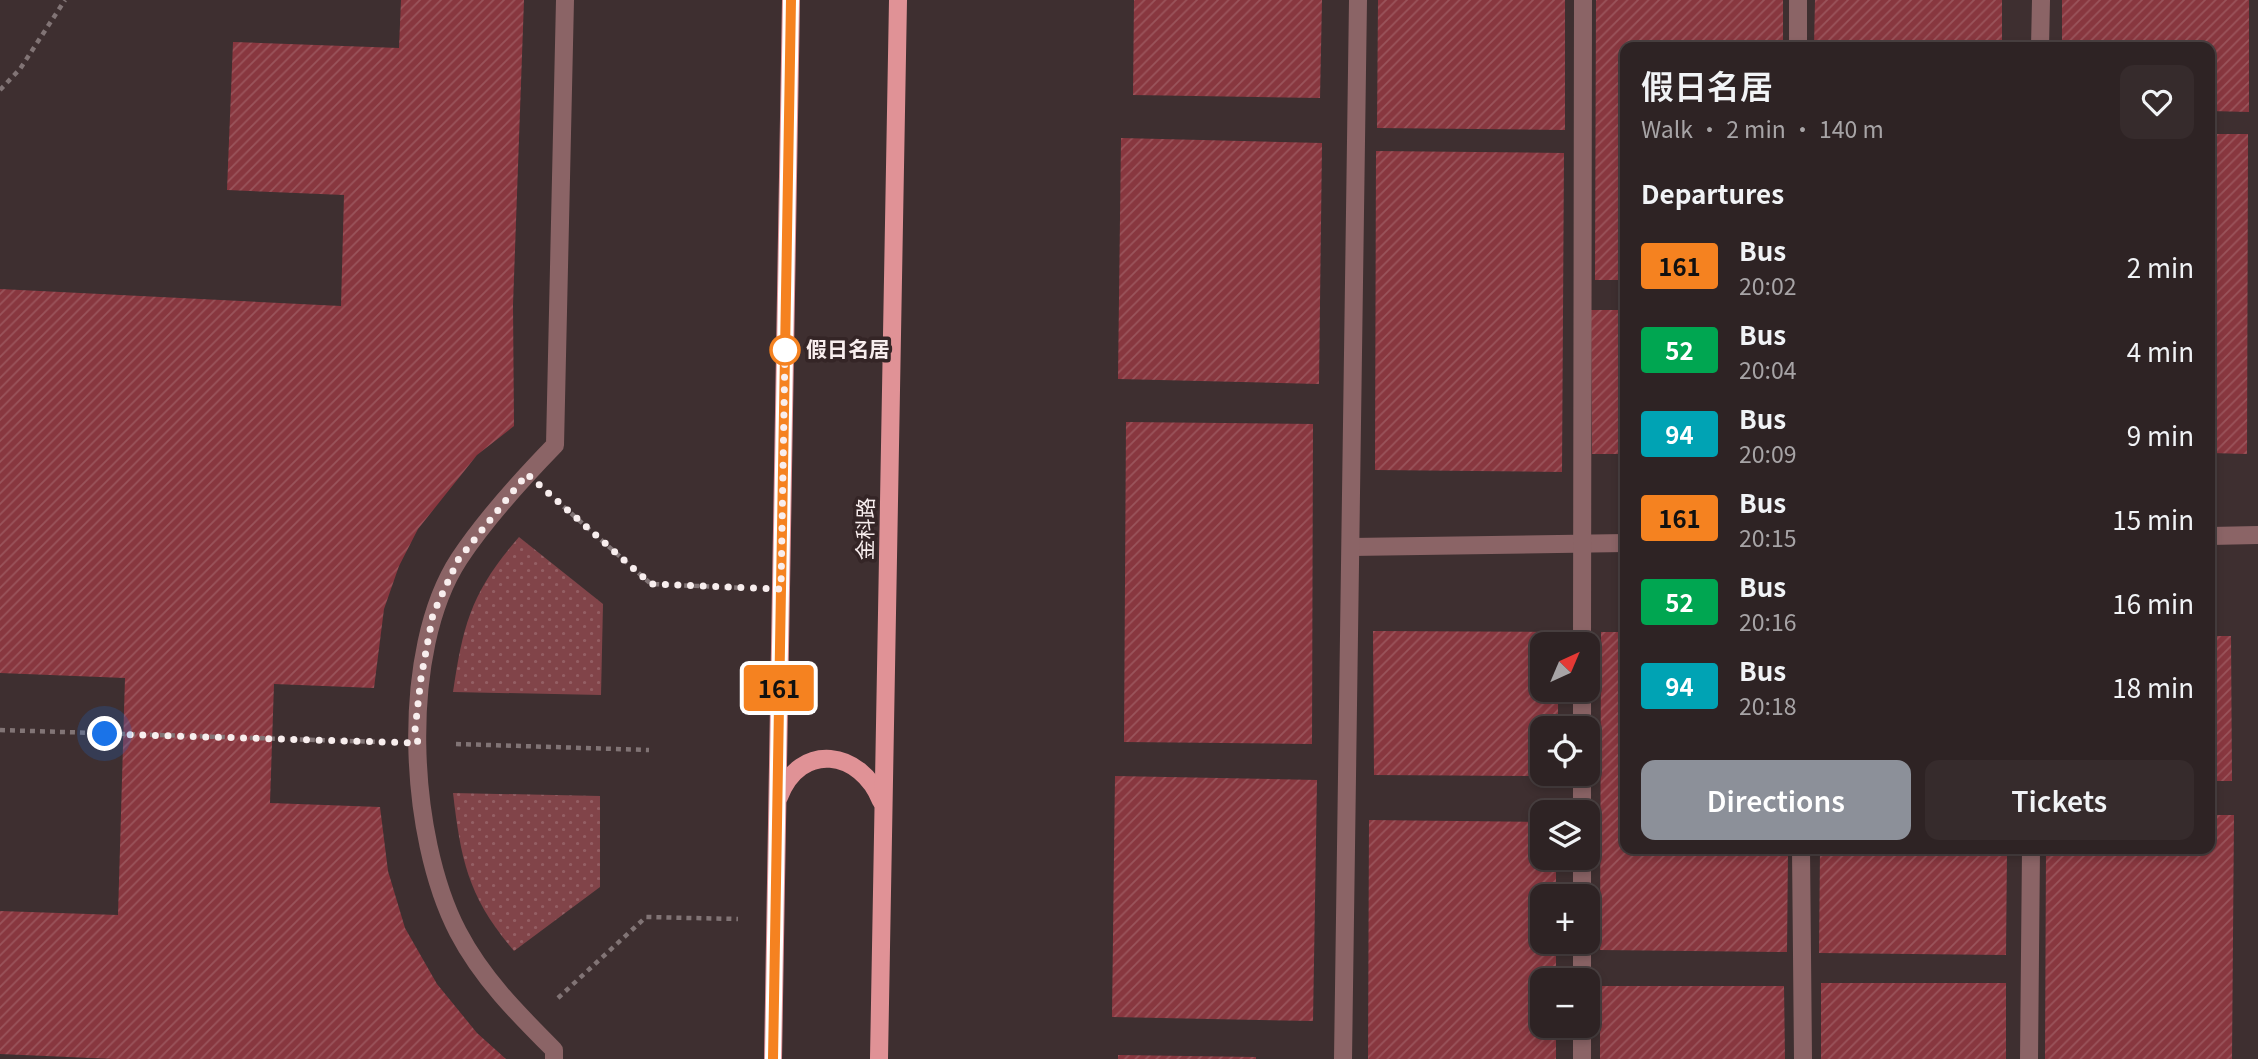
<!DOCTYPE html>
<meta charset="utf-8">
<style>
body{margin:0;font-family:Georgia,"Noto Sans SC",serif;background:#362b2c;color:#f1f3f6;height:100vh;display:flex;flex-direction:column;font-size:26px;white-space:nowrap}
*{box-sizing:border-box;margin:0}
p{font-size:23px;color:#a7a4a6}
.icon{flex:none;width:38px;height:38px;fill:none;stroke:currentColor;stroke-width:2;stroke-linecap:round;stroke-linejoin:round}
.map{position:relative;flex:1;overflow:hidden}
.side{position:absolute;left:1620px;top:42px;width:595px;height:812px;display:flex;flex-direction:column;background:#2e2324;border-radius:14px;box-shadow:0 4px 10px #0003,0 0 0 2px #494041}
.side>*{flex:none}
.badge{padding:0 14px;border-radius:5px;font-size:24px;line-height:46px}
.needle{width:46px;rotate:44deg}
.controls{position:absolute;left:1530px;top:632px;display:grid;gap:14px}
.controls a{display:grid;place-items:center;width:70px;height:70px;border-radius:14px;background:#2e2324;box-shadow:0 4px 10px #0003,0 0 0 2px #494041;font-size:35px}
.you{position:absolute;width:35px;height:35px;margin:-18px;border:5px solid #fff;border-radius:50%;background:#1a73e8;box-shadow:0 0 0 10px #1a73e833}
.map>.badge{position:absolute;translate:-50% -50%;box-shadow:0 0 0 4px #fff}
h2{padding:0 21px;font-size:26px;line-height:63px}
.round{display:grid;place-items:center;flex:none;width:74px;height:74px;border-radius:14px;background:#362b2c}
.overview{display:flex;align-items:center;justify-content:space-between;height:119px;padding:0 21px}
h1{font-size:33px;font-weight:600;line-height:52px}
.primary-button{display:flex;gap:14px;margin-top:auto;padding:14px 21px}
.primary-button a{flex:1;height:80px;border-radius:14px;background:#8c9099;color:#fff;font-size:28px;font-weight:600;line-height:80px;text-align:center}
.primary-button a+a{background:#362b2c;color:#f1f3f6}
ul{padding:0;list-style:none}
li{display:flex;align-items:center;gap:21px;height:84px;padding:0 21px}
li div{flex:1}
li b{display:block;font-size:26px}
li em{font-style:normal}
li .badge{min-width:77px;font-weight:700;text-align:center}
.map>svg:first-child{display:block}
</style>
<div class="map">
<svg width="2258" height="1059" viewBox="0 0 2258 1059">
<defs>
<pattern id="grass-dots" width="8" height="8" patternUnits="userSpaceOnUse" patternTransform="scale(1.75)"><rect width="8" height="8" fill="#814449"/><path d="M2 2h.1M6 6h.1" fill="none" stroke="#945f64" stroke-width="1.8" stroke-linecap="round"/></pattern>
<pattern id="building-hatch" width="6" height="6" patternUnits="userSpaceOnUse" patternTransform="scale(1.75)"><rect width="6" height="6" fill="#88373f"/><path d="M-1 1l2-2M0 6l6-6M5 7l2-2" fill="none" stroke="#9a545b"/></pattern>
</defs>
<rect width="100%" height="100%" fill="#3e2f30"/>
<g fill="url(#grass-dots)">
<path d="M519 537 603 604 601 695 453 692C463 623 472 591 519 537Z"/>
<path d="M453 793 600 796V887L514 951C468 897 461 861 453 793Z"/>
</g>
<g fill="url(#building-hatch)">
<path d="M401 0H524L513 305 514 426 477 455 418 529 399 566 384 609 374 688 274 684 270 803 380 807 388 871 405 928 437 984 477 1033 506 1059H114L0 1054V911L118 915 125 678 0 673V289L341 306 344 195 227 190 233 42 399 48Z"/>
<path d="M1134 0H1322L1320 98 1133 95Z"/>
<path d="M1378 0H1565V130L1377 128Z"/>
<path d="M1596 0H1783V47H1626V280H1595Z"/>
<path d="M1815 0H2002V47H1814Z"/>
<path d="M2062 0H2249V112L2210 111V47H2062Z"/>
<path d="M2210 134H2248L2247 454 2210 453Z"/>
<path d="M1121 138 1322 143 1319 384 1118 379Z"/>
<path d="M1376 151 1564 153 1562 472 1375 470Z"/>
<path d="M1591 310H1626V454H1592Z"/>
<path d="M1126 422 1313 424 1312 744 1124 742Z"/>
<path d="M1373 631 1558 632V644H1542V690H1558V728H1542V776L1374 775Z"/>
<path d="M1601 632H1626V849H1788L1787 952 1600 950Z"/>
<path d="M2210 636H2231L2232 781H2210Z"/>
<path d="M1115 776 1317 780 1313 1021 1112 1017Z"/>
<path d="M2210 815H2234L2232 1059H2045L2046 849H2210Z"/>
<path d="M1369 820 1542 822V858H1556V896H1542V942H1556V980H1542V1026H1556V1059H1368Z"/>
<path d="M1820 849H2007L2006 955 1819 953Z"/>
<rect x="1821" y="983" width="185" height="76"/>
<path d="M1600 986H1784L1785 1059H1600Z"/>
<path d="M1118 1055 1256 1057V1059H1118Z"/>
</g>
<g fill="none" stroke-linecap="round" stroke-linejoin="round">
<g stroke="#817475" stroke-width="4.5" stroke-dasharray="5 5" stroke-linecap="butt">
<path d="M0 90 20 69 65 0"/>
<path d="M556 500 651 584 743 588"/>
<path d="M0 730 380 742"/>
<path d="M456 744 649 750"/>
<path d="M558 998 646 917 738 919"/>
</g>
<g stroke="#8b6466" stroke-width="18">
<path d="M1798 0V47"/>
<path d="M2040 47 2041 0"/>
<path d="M2210 536 2258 535"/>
<path d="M1351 547 1626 543"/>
<path d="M1582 644 1583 0"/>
<path d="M1582 690V728"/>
<path d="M1582 774V812"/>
<path d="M1801 849 1803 1059"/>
<path d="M1582 858V896"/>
<path d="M1582 942V980"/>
<path d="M1582 1026V1059"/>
<path d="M554 1059V1050C517 1013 482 978 458 932 408 836 399 651 459 559 486 518 521 480 555 445L565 0"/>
<path d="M1343 1059 1358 0"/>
<path d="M2029 1059 2031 849"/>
</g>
<g stroke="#e09296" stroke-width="18">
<path d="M779 797C800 741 861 750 881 801"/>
<path d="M773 1059 791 0"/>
<path d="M879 1059 898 0"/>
</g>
</g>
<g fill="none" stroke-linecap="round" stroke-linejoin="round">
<g stroke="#fff" stroke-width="16">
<path id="line" d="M773 1059 791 0"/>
</g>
<use href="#line" stroke="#f58220" stroke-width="10"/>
<path stroke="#f8eeee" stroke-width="7" stroke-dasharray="0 12.6" d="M105 734 418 743 415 730 421 678 433 614 458 560 527 474 651 584 781 589 785 350"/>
</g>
<circle fill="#fff" stroke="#f58220" stroke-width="3.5" cx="785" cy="350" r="14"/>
<g text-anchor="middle" stroke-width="7" stroke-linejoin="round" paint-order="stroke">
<g font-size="21" font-weight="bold" fill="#f8eeee" stroke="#342526" text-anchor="start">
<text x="806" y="357">假日名居</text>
</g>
<g font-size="21" fill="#f8eeee" stroke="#342526">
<text transform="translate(866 529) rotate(-89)" y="7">金科路</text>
</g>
</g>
</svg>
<div class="controls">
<a><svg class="needle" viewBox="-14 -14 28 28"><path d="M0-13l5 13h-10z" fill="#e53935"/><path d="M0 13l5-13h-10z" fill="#a7a4a6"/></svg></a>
<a><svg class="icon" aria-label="locate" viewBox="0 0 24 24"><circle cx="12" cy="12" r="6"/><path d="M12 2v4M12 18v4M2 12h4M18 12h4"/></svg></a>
<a><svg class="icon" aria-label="layers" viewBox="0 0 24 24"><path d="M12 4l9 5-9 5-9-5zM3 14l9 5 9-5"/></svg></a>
<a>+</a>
<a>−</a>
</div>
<div class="you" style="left:105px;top:734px"></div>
<b class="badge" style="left:779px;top:688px;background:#f58220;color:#111">161</b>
<section class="side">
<div class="overview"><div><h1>假日名居</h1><p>Walk · 2 min · 140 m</p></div><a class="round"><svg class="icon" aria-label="heart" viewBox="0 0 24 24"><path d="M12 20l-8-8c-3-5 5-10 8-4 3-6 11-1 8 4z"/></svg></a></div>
<h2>Departures</h2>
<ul>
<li><span class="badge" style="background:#f58220;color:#111">161</span><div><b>Bus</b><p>20:02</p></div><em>2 min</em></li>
<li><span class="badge" style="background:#00a651;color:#fff">52</span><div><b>Bus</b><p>20:04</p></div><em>4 min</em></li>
<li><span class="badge" style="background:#00a3b4;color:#fff">94</span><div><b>Bus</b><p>20:09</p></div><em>9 min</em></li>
<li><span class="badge" style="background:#f58220;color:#111">161</span><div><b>Bus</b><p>20:15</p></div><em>15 min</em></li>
<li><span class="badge" style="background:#00a651;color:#fff">52</span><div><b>Bus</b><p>20:16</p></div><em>16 min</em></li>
<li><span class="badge" style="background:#00a3b4;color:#fff">94</span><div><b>Bus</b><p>20:18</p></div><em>18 min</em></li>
</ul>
<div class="primary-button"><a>Directions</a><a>Tickets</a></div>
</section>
</div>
